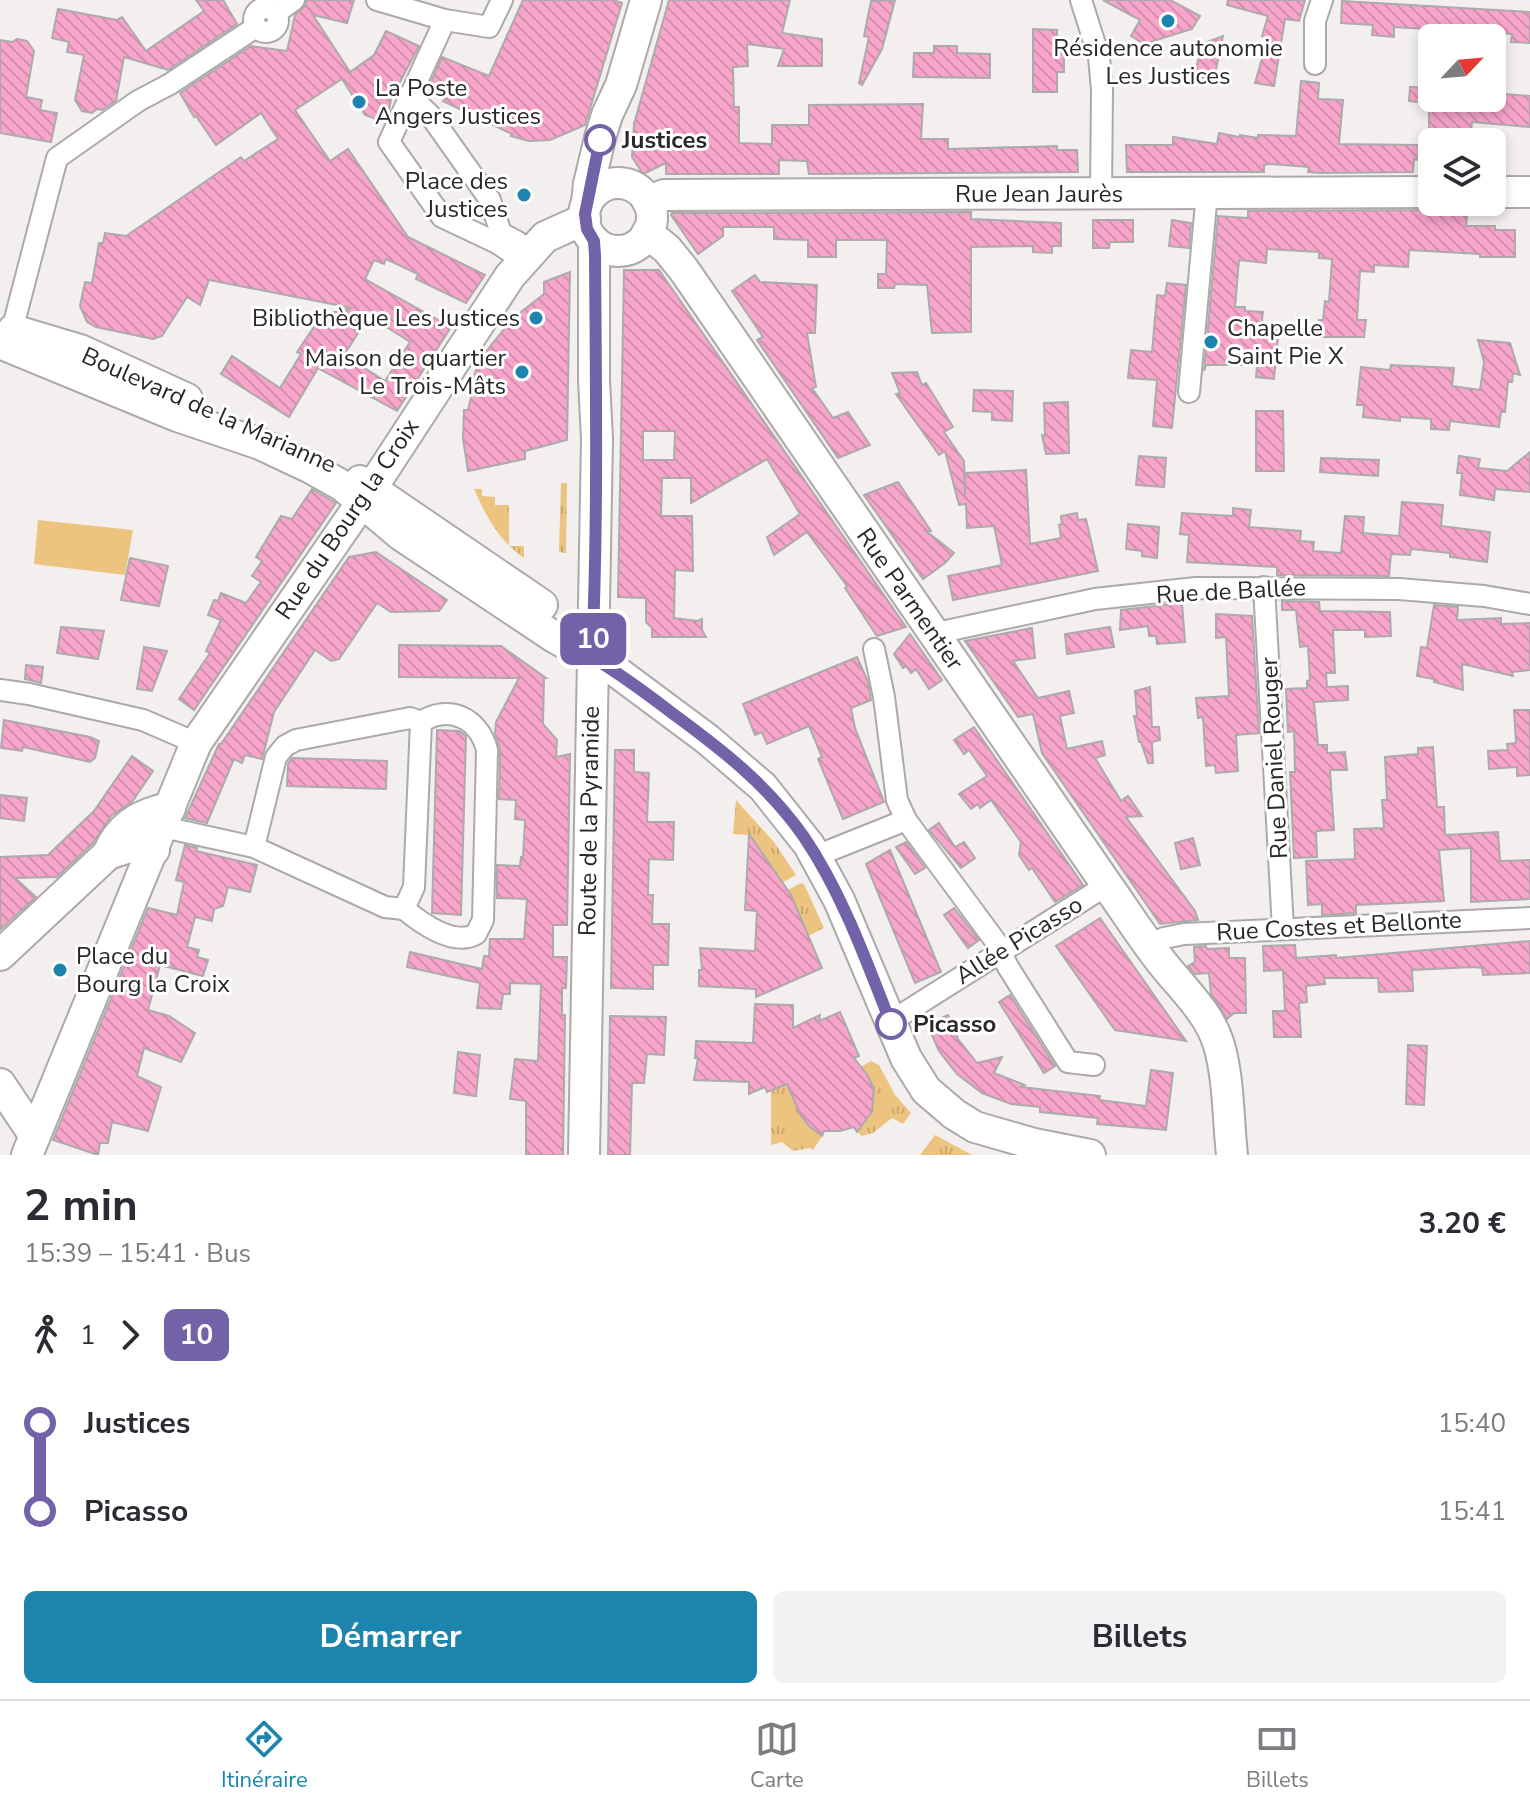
<!DOCTYPE html>
<html lang="fr">
<meta charset="utf-8">
<style>
body{margin:0;font-family:"Nunito Sans",sans-serif;background:#f2f2f3;color:#2b2b33;height:100vh;display:flex;flex-direction:column;font-size:30px;white-space:nowrap}
*{box-sizing:border-box;margin:0}
p{font-size:26px;color:#7c7c81}
.icon{flex:none;width:44px;height:44px;fill:none;stroke:currentColor;stroke-width:2;stroke-linecap:round;stroke-linejoin:round}
.map{position:relative;height:1155px;overflow:hidden}
.sheet{display:flex;flex-direction:column;background:#fff;flex:1}
.sheet>*{flex:none}
.badge{padding:0 16px;border-radius:12px;font-size:28px;line-height:52px}
.needle{width:52px;rotate:64deg}
.buttons{position:absolute;left:1418px;top:24px;display:grid;gap:16px}
.buttons a{display:grid;place-items:center;width:88px;height:88px;border-radius:12px;background:#fff;box-shadow:0 4px 12px #0003;font-size:40px}
.map>.badge{position:absolute;translate:-50% -50%;box-shadow:0 0 0 4px #fff}
.legs{display:flex;align-items:center;gap:12px;height:88px;padding:0 24px;font-size:26px}
.legs p{margin-inline-start:auto}
.head{display:flex;align-items:center;justify-content:space-between;height:136px;padding:0 24px}
h1{font-size:44px;font-weight:700;line-height:60px}
.action{display:flex;gap:16px;margin-top:auto;padding:16px 24px}
.action a{flex:1;height:92px;border-radius:12px;background:#1d84ae;color:#fff;font-size:32px;font-weight:700;line-height:92px;text-align:center}
.action a+a{background:#f2f2f3;color:#2b2b33}
ul{padding:0 24px;list-style:none}
li{display:flex;align-items:center;gap:28px;height:88px;font-size:30px}
li i{display:grid;place-items:center;width:12px;height:100%;margin:0 10px;background:currentColor}
li i::after{content:'';width:20px;height:20px;margin:-10px;border:6px solid;border-radius:50%;background:#fff}
li p{margin-inline-start:auto}
li:first-child i{background:linear-gradient(#0000 50%,currentColor 0)}
li:last-child i{background:linear-gradient(currentColor 50%,#0000 0)}
.dock{display:flex;justify-content:space-around;align-items:center;height:112px;border-top:2px solid #e1e1e2;background:#fff;font-size:22px;color:#7c7c81}
.dock a{display:grid;justify-items:center;gap:4px}
.dock .active{color:#1d84ae}
.map>svg:first-child{display:block}
</style>
<div class="map">
<svg width="1530" height="1155" viewBox="0 0 1530 1155">
<defs>
<pattern id="grass-tufts" width="24" height="20" patternUnits="userSpaceOnUse" patternTransform="scale(2)"><rect width="24" height="20" fill="#ecc47f"/><path d="M3 7l-1-3M5 7V3M7 7l1-3M15 17l-1-3M17 17v-4M19 17l1-3" fill="none" stroke="#caa86e"/></pattern>
<pattern id="building-back-hatch" width="6" height="6" patternUnits="userSpaceOnUse" patternTransform="scale(2)"><rect width="6" height="6" fill="#f7a5cb"/><path d="M-1 5l2 2M0 0l6 6M5-1l2 2" fill="none" stroke="#d48eae"/></pattern>
</defs>
<rect width="100%" height="100%" fill="#f4efef"/>
<g fill="url(#grass-tufts)">
<path d="M561 483H567L566 553 559 552Z"/>
<path d="M474 489H482V496L495 497V505H509V546H524V558C499 541 486 516 474 489Z"/>
<path d="M736 800 774 842 796 875 783 882 750 835 733 834Z"/>
<path d="M801 883 804 884 824 928 808 936 788 890Z"/>
<path d="M871 1061 879 1065 895 1095 911 1113 903 1124 892 1118 873 1133 861 1136 857 1130C879 1112 879 1086 860 1067Z"/>
<path d="M787 1084 803 1120 823 1135 813 1150 810 1148 793 1151 782 1142 771 1145V1091Z"/>
<path d="M935 1135 972 1155H920Z"/>
</g>
<path fill="#ecc47f" d="M38 520 133 530 125 575 34 564Z"/>
<g fill="url(#building-back-hatch)" stroke="#adaaab" stroke-width="2" fill-rule="evenodd">
<path d="M196 0H223L237 24 168 70 124 57 116 101 102 110 97 109 92 113 82 111 75 100 84 55 67 52 69 42 52 38 58 9 117 20 122 17 146 51 204 11Z"/>
<path d="M307 0H354L347 23 313 15 350 72 374 55 386 31 419 46 391 99 389 111 384 116 376 119 365 115 342 79 295 110 330 161 348 149 408 237 485 275 466 303 416 279 418 274 386 259 384 264 374 260 365 279 451 327 397 411 318 368 289 417 221 374 232 356 280 388 301 354 297 352 322 315 352 308 209 280 200 305 187 297 162 336 153 339 96 327 87 322 80 306 85 282 92 283 99 243H103L105 233 126 236 241 157 244 161 278 139 261 113 216 145 196 116 194 117 180 93 251 46 287 51 295 15 305 6ZM369 316 410 342 385 381 344 355Z"/>
<path d="M523 0H614L622 3 585 125 550 140 529 141 511 136 512 134 443 101 445 98 428 89 442 57 489 76Z"/>
<path d="M669 0H790L782 33 822 39V66H778L784 49 747 44 748 66 733 67 734 107H739V143L772 144V125H809V105L923 104 921 139H948V149L1057 146V150H1077L1078 172 809 174 807 161 779 160V174H666V163L643 174 632 157 634 124Z"/>
<path d="M895 0 882 49 862 85 859 83 869 37 864 36 871 1Z"/>
<path d="M1103 0H1170L1200 16 1192 29 1144 44 1131 36 1140 20Z"/>
<path d="M1228 0H1305L1299 21 1285 19 1274 86 1255 83 1268 38 1262 36 1268 16 1227 5Z"/>
<path d="M1342 1 1530 12V43L1511 42 1512 34 1463 31 1462 38 1426 37V29L1394 27V37L1372 35 1373 25 1341 23Z"/>
<path d="M1033 29 1057 30V50H1064V72H1057V92H1033Z"/>
<path d="M1223 36 1214 79 1194 77 1202 44Z"/>
<path d="M17 39 27 41 34 51 26 97 42 100 40 110 57 113 51 142 0 133V40L12 42Z"/>
<path d="M934 46H957V53L990 54V78L913 77 914 53H934Z"/>
<path d="M1301 81 1319 83 1318 99 1343 100 1339 144 1419 145 1418 160 1414 159 1413 172 1321 173 1308 172 1309 167 1269 164 1264 165V172H1127L1126 145H1173V137L1217 144 1219 133 1239 137 1240 135 1258 138V135L1296 136Z"/>
<path d="M1410 87 1432 88V98H1492V93L1530 96V127L1472 122 1470 142H1429V103L1409 101Z"/>
<path d="M1443 206H1468L1466 226H1495V230H1515V257H1480V254L1409 250 1408 267 1374 265V272L1360 271 1357 320H1366L1364 337H1318L1319 320H1323L1325 301 1329 302 1332 259 1319 258V252L1267 249 1266 263 1239 260 1235 307H1245V311L1263 312 1261 327 1279 328 1274 379 1256 377 1257 365H1206L1204 371 1218 216 1248 218V211L1432 210Z"/>
<path d="M971 212V219L1061 223V246H1052V253L1033 252V246L971 247V332L932 333 927 285 895 284 894 288H878V274H886L887 240H836V257H808V240L774 239V227H723V236L698 254 671 215 672 213Z"/>
<path d="M1093 220H1133V242H1110L1109 248H1093Z"/>
<path d="M1172 220 1191 223 1189 248 1169 246Z"/>
<path d="M624 270H659L906 627 877 636 845 588 847 586 807 532 774 555 767 537 800 514 767 459 691 503V478H662L661 516H692L693 571 675 570 674 618 697 621 702 619V630L706 637H652V628L646 622V598L618 597ZM643 431H675L674 460H643Z"/>
<path d="M570 272 567 440 525 451V459L468 471 463 439 464 410H468L474 384 471 383 481 358 512 319 544 294V282Z"/>
<path d="M755 275 760 282 817 285 815 333H807L816 387 812 388 833 418 848 412 870 445 838 458 757 340 763 337 732 291Z"/>
<path d="M1167 283 1186 285 1172 428 1153 426 1157 380 1128 378 1131 350 1152 352 1157 295 1165 296Z"/>
<path d="M1478 340 1510 343 1520 375 1513 373 1512 382H1508L1505 412H1501L1499 427 1450 421 1449 430 1431 429V419L1400 417V421L1363 417 1364 405H1357L1361 367 1390 370 1391 365 1454 368 1452 386 1480 390 1484 362Z"/>
<path d="M917 372 922 385 926 383 953 427 944 432 964 461 965 495V473L1026 470 1030 544 1061 538 1059 525 1062 524 1061 516 1077 513 1078 520 1086 519 1098 571 953 600 948 576 1002 565 994 526 967 528 966 504 959 505 945 451 939 455 896 394 900 393 892 373Z"/>
<path d="M974 390 1013 391 1012 421 992 420V412L973 411Z"/>
<path d="M1068 402 1069 453 1046 454 1042 435 1045 436 1044 403Z"/>
<path d="M1256 411H1283L1284 471H1256Z"/>
<path d="M1530 452V492L1495 489 1494 500 1460 495 1462 473H1457L1459 456 1480 459 1478 468 1507 471Z"/>
<path d="M1139 456 1166 458 1164 487 1136 485Z"/>
<path d="M1321 458 1379 460 1378 476 1320 472Z"/>
<path d="M898 482 931 531H926L954 553 945 563 923 579 864 495Z"/>
<path d="M312 489 336 503 194 710 179 699 210 653 206 651 221 620 208 615 214 600 218 601 221 593 246 603 261 582 252 576 262 561 256 557 281 516 292 519Z"/>
<path d="M1402 502 1443 505 1441 526 1490 532 1487 562 1450 557V553L1411 549 1410 555 1391 554 1389 576 1277 575V567L1187 562 1189 535 1180 534 1182 513 1233 516V508L1251 510 1249 527 1301 531 1300 541 1314 542 1313 551 1341 553 1345 516 1364 517 1363 533 1399 536Z"/>
<path d="M1128 524 1159 527 1157 558 1142 556V551L1126 549Z"/>
<path d="M376 552 447 600 439 611 391 612 377 603 339 659 331 661 315 650 274 712 262 759 245 755 242 763 234 759 207 823 185 818 219 744H221L349 557Z"/>
<path d="M130 558 168 566 159 606 121 600Z"/>
<path d="M1282 601 1319 602 1320 611 1390 612 1391 636 1365 637V630H1333L1335 673H1326L1327 687 1348 686V700L1314 702 1318 745H1327V753L1345 752 1347 770H1330L1334 830 1316 831 1317 857 1294 858 1290 772H1295L1294 731 1288 732 1286 689 1307 688V681L1310 680 1308 646 1300 647 1296 610H1282Z"/>
<path d="M1182 603 1185 642 1157 644 1156 636H1149L1148 626 1120 630 1121 610Z"/>
<path d="M1434 605 1458 607 1457 620 1501 618V624L1530 623V670L1512 672 1513 676 1462 664 1463 690 1434 682V679L1417 676 1421 647 1427 648Z"/>
<path d="M1216 614 1252 616 1259 733 1236 735 1238 771 1216 773 1215 765 1206 766 1203 717 1198 718 1196 698 1229 696 1226 637 1216 638Z"/>
<path d="M61 627 104 631 98 659 57 653Z"/>
<path d="M1110 627 1114 647 1067 654 1065 634Z"/>
<path d="M1032 628 1035 658 1013 661 1038 698 1069 691 1074 713 1060 716 1067 749 1102 741 1105 755 1095 758 1121 801 1128 796 1142 816 1126 817 1195 911 1198 920 1160 924 1042 753 1033 714 1018 717 965 641Z"/>
<path d="M910 634 942 680 929 689 916 669 911 673 906 666 903 668 894 654Z"/>
<path d="M399 645 501 646 546 678H544L543 724 557 740 556 757 570 754 567 925H553V957H567L566 988H562V1015H565L563 1155H526V1101L510 1099 515 1059 538 1061 541 984 510 983V994H503L501 1009 477 1008 480 983 407 967 410 952 482 969 484 956H489L490 939H524L527 899 497 898V865L520 866 521 857H523L525 820 515 819 516 800 499 799 500 750 495 734 496 722 519 678 399 677Z"/>
<path d="M144 647 167 651 152 691 137 689Z"/>
<path d="M857 657 868 682 871 700 851 708 855 728 884 802 843 819 818 759 822 757 809 726 767 744 762 732 755 735 743 704Z"/>
<path d="M26 665 43 667 41 683 25 679Z"/>
<path d="M1150 687 1152 727H1159L1160 740 1152 742 1153 763H1148L1141 742H1139L1134 716H1137L1135 691Z"/>
<path d="M1514 710H1530V775L1517 776V767L1489 769 1488 751 1508 750 1507 744 1516 743Z"/>
<path d="M4 720 90 737 99 741 95 758 90 762 23 747 22 751 1 748Z"/>
<path d="M974 727 1083 885 1055 902 1032 868 1029 870 1019 855 1021 842 991 800 980 808 978 804 971 809 959 794 987 776 969 750 964 754 954 740Z"/>
<path d="M437 730 459 731 466 736 461 915 432 913Z"/>
<path d="M1433 747 1437 807H1444L1445 835 1498 832 1500 861 1530 860V899L1471 902V848L1439 850 1444 901 1356 905V913L1322 915V904L1308 905 1306 861 1355 859 1354 829 1384 828 1382 800H1387L1385 757 1418 754V748Z"/>
<path d="M615 750H634V772L649 773 647 822H674L673 860 649 859 648 895H653L652 924H669L668 965H653V989L611 988Z"/>
<path d="M132 756 153 771 132 802 111 816 93 843 57 877 15 878 36 897 0 930V857L48 855 94 811Z"/>
<path d="M292 758 387 761 386 789 287 786 288 764Z"/>
<path d="M0 795 27 798 24 821 0 818Z"/>
<path d="M939 823 955 847 964 842 975 858 961 868 929 830Z"/>
<path d="M749 834 791 895 822 968 756 997V989L699 986V970H702L700 948 755 951 757 911 745 910Z"/>
<path d="M1193 838 1200 865 1181 869 1175 843Z"/>
<path d="M906 842 925 868 915 874 896 847Z"/>
<path d="M185 845 197 848 196 851 257 865 250 892 228 887 223 906 214 909 212 921 195 917 187 947 199 950 197 957 208 960 203 976 160 965 148 1010 169 1016 195 1033 181 1062 144 1048 137 1076 161 1087 148 1131 112 1122 108 1143H100L98 1155 53 1140 148 908 177 915 184 882 176 880Z"/>
<path d="M890 850 941 972 915 983 866 864Z"/>
<path d="M954 908 979 940 968 948 944 915Z"/>
<path d="M1100 918 1186 1041 1115 1030 1056 946Z"/>
<path d="M1530 941V973L1483 975 1482 968 1474 967 1412 970 1413 991 1379 992 1378 978H1324L1325 984 1306 986 1307 1002 1299 1003 1301 1037H1274L1273 1011H1285L1283 970 1264 971 1263 946 1295 945 1296 958 1336 955V958Z"/>
<path d="M1206 946 1207 949 1229 948V958H1245L1246 1013H1234L1227 1019 1211 994 1209 973 1195 974 1188 966 1195 962 1194 947Z"/>
<path d="M1010 995 1055 1066 1044 1073 999 1002Z"/>
<path d="M755 1004 793 1005V1028L820 1015 819 1021 840 1012 859 1056 854 1058 868 1076 874 1089 872 1112 857 1132 854 1127 840 1131H824L822 1136 810 1127 801 1116 787 1084 767 1092 765 1087 749 1094V1082L694 1080 698 1058H695L696 1041 753 1043Z"/>
<path d="M948 1015 958 1039 977 1063 1002 1057 994 1073 1025 1085 1021 1087 1100 1096 1099 1100 1146 1106 1151 1070 1173 1073 1166 1130 1097 1124 1098 1118 1040 1112V1107L1011 1104 982 1093 957 1074 939 1051 927 1024Z"/>
<path d="M610 1016 666 1017 664 1055 647 1054 644 1083H632L630 1155H608Z"/>
<path d="M1408 1045 1427 1046 1424 1105 1406 1104Z"/>
<path d="M458 1052 480 1055 476 1096 454 1093Z"/>
</g>
<g fill="none" stroke-linecap="round" stroke-linejoin="round">
<g stroke="#ada9a9" stroke-width="24">
<g id="street">
<path d="M377 0 445 20 489 27 502 0"/>
<path d="M1081 0 1099 57 1102 90 1101 194"/>
<circle cx="266" cy="20" r="12"/>
<path d="M276 13 294 0"/>
<path d="M445 20 389 142 442 217 497 243 523 260"/>
<path d="M1315 64V21L1322 0"/>
<path d="M409 95 430 115 490 200 501 233 518 242"/>
<path d="M10 338 57 158 138 101 170 84 256 27"/>
<path d="M1189 392 1207 192"/>
<path d="M1264 587 1283 929"/>
<path d="M936 637 946 631 1095 599 1196 588 1399 589 1484 596 1530 604"/>
<path d="M874 649 884 697 897 800 906 820 996 942 1008 967 1068 1062 1094 1065"/>
<path d="M0 690 29 694 143 720 196 743"/>
<path d="M163 827 254 847 385 907 404 909 414 887 421 722 410 718 296 740 285 746 276 757 254 847"/>
<path d="M816 856 906 820"/>
<path d="M404 909C421 923 454 947 476 934L483 920 487 750C479 718 449 704 421 722"/>
<path d="M1150 945 1164 938 1184 934 1530 918"/>
<path d="M890 1022 1107 885"/>
</g>
</g>
<g stroke="#ada9a9" stroke-width="34">
<g id="secondary">
<circle cx="618" cy="217" r="34"/>
<path d="M1492 192H1530"/>
<path d="M648 202 664 195 1432 192"/>
<path d="M587 203 589 184 600 138 607 115 621 85 646 0"/>
<path d="M647 233 667 249 684 270 1107 885C1127 913 1146 944 1168 970 1187 993 1210 1015 1219 1045 1229 1080 1228 1119 1232 1155"/>
<path d="M13 330 80 350 187 399"/>
<path d="M0 343 177 416 260 444 309 467 343 486 401 535 554 637 613 669 707 739 763 787 809 845 839 900 906 1058 926 1090 954 1114 975 1127 1034 1144 1090 1155"/>
<path d="M360 481 542 605"/>
<path d="M108 854C119 826 141 813 170 808"/>
<path d="M0 955 108 854 129 847 154 850"/>
<path d="M0 1084 35 1136"/>
<path d="M27 1155 196 743 371 489 510 276 545 237 585 219"/>
<path d="M584 1155 597 439 594 380V241"/>
</g>
</g>
<use href="#street" stroke="#fff" stroke-width="20"/>
<use href="#secondary" stroke="#fff" stroke-width="30"/>
</g>
<g fill="none" stroke-linecap="round" stroke-linejoin="round">
<g stroke="#fff" stroke-width="18">
<path id="line-1" d="M600 140 585 214 587 229 594 241 595 256C596 390 598 523 592 657 620 674 646 693 672 713 721 749 768 785 804 837 842 893 866 960 891 1024"/>
</g>
<use href="#line-1" stroke="#7263a9" stroke-width="12"/>
</g>
<g fill="#1d84ae" stroke="#fff" stroke-width="3">
<circle cx="1168" cy="21" r="8"/>
<circle cx="359" cy="102" r="8"/>
<circle cx="524" cy="195" r="8"/>
<circle cx="536" cy="318" r="8"/>
<circle cx="1211" cy="342" r="8"/>
<circle cx="522" cy="372" r="8"/>
<circle cx="60" cy="970" r="8"/>
</g>
<g fill="#fff" stroke="#7263a9" stroke-width="4">
<circle cx="600" cy="140" r="14"/>
<circle cx="891" cy="1024" r="14"/>
</g>
<g text-anchor="middle" stroke-width="6" stroke-linejoin="round" paint-order="stroke">
<g font-size="24" fill="#292727" stroke="#fff" text-anchor="start">
<text x="1168" y="56" text-anchor="middle">Résidence autonomie<tspan x="1168" dy="28">Les Justices</tspan></text>
<text x="375" y="96">La Poste<tspan x="375" dy="28">Angers Justices</tspan></text>
<text x="508" y="189" text-anchor="end">Place des<tspan x="508" dy="28">Justices</tspan></text>
<text x="520" y="326" text-anchor="end">Bibliothèque Les Justices</text>
<text x="1227" y="336">Chapelle<tspan x="1227" dy="28">Saint Pie X</tspan></text>
<text x="506" y="366" text-anchor="end">Maison de quartier<tspan x="506" dy="28">Le Trois-Mâts</tspan></text>
<text x="76" y="964">Place du<tspan x="76" dy="28">Bourg la Croix</tspan></text>
</g>
<g font-size="24" font-weight="bold" fill="#292727" stroke="#fff" text-anchor="start">
<text x="622" y="148">Justices</text>
<text x="913" y="1032">Picasso</text>
</g>
<g font-size="24" fill="#292727" stroke="#fff">
<text x="1039" y="202">Rue Jean Jaurès</text>
<text transform="translate(209 410) rotate(24)" y="8">Boulevard de la Marianne</text>
<text transform="translate(347 519) rotate(-56)" y="8">Rue du Bourg la Croix</text>
<text transform="translate(1231 591) rotate(-3)" y="8">Rue de Ballée</text>
<text transform="translate(910 599) rotate(55)" y="8">Rue Parmentier</text>
<text transform="translate(1274 758) rotate(-93)" y="8">Rue Daniel Rouger</text>
<text transform="translate(589 821) rotate(-89)" y="8">Route de la Pyramide</text>
<text transform="translate(1339 926) rotate(-3)" y="8">Rue Costes et Bellonte</text>
<text transform="translate(1019 940) rotate(-32)" y="8">Allée Picasso</text>
</g>
</g>
</svg>
<div class="buttons">
<a><svg class="needle" viewBox="-14 -14 28 28"><path d="M0-13l5 13h-10z" fill="#e53935"/><path d="M0 13l5-13h-10z" fill="#7c7c81"/></svg></a>
<a><svg class="icon" aria-label="layers" viewBox="0 0 24 24"><path d="M12 4l9 5-9 5-9-5zM3 14l9 5 9-5"/></svg></a>
</div>
<b class="badge" style="left:593px;top:639px;background:#7263a9;color:#fff">10</b>
</div>
<section class="sheet">
<div class="head"><div><h1>2 min</h1><p>15:39 – 15:41 · Bus</p></div><b>3.20 €</b></div>
<div class="legs"><svg class="icon" aria-label="walk" viewBox="0 0 24 24"><circle cx="13" cy="4" r="2"/><path d="M13 8l-2 6 4 7M11 14l-3 7M7 12l3-4h3l4 4"/></svg>1<svg class="icon" aria-label="forward" viewBox="0 0 24 24"><path d="M9 5l7 7-7 7"/></svg><b class="badge" style="background:#7263a9;color:#fff">10</b></div>
<ul>
<li><i style="color:#7263a9"></i><b>Justices</b><p>15:40</p></li>
<li><i style="color:#7263a9"></i><b>Picasso</b><p>15:41</p></li>
</ul>
<div class="action"><a>Démarrer</a><a>Billets</a></div>
</section>
<nav class="dock">
<a class="active"><svg class="icon" aria-label="directions" viewBox="0 0 24 24"><path d="M12 3l9 9-9 9-9-9zM9 14v-3h6M13 9l2 2-2 2"/></svg>Itinéraire</a>
<a><svg class="icon" aria-label="map" viewBox="0 0 24 24"><path d="M3 6l6-2 6 2 6-2v14l-6 2-6-2-6 2zM9 4v14M15 6v14"/></svg>Carte</a>
<a><svg class="icon" aria-label="tickets" viewBox="0 0 24 24"><path d="M3 7h18v10H3zM15 7v10"/></svg>Billets</a>
</nav>
